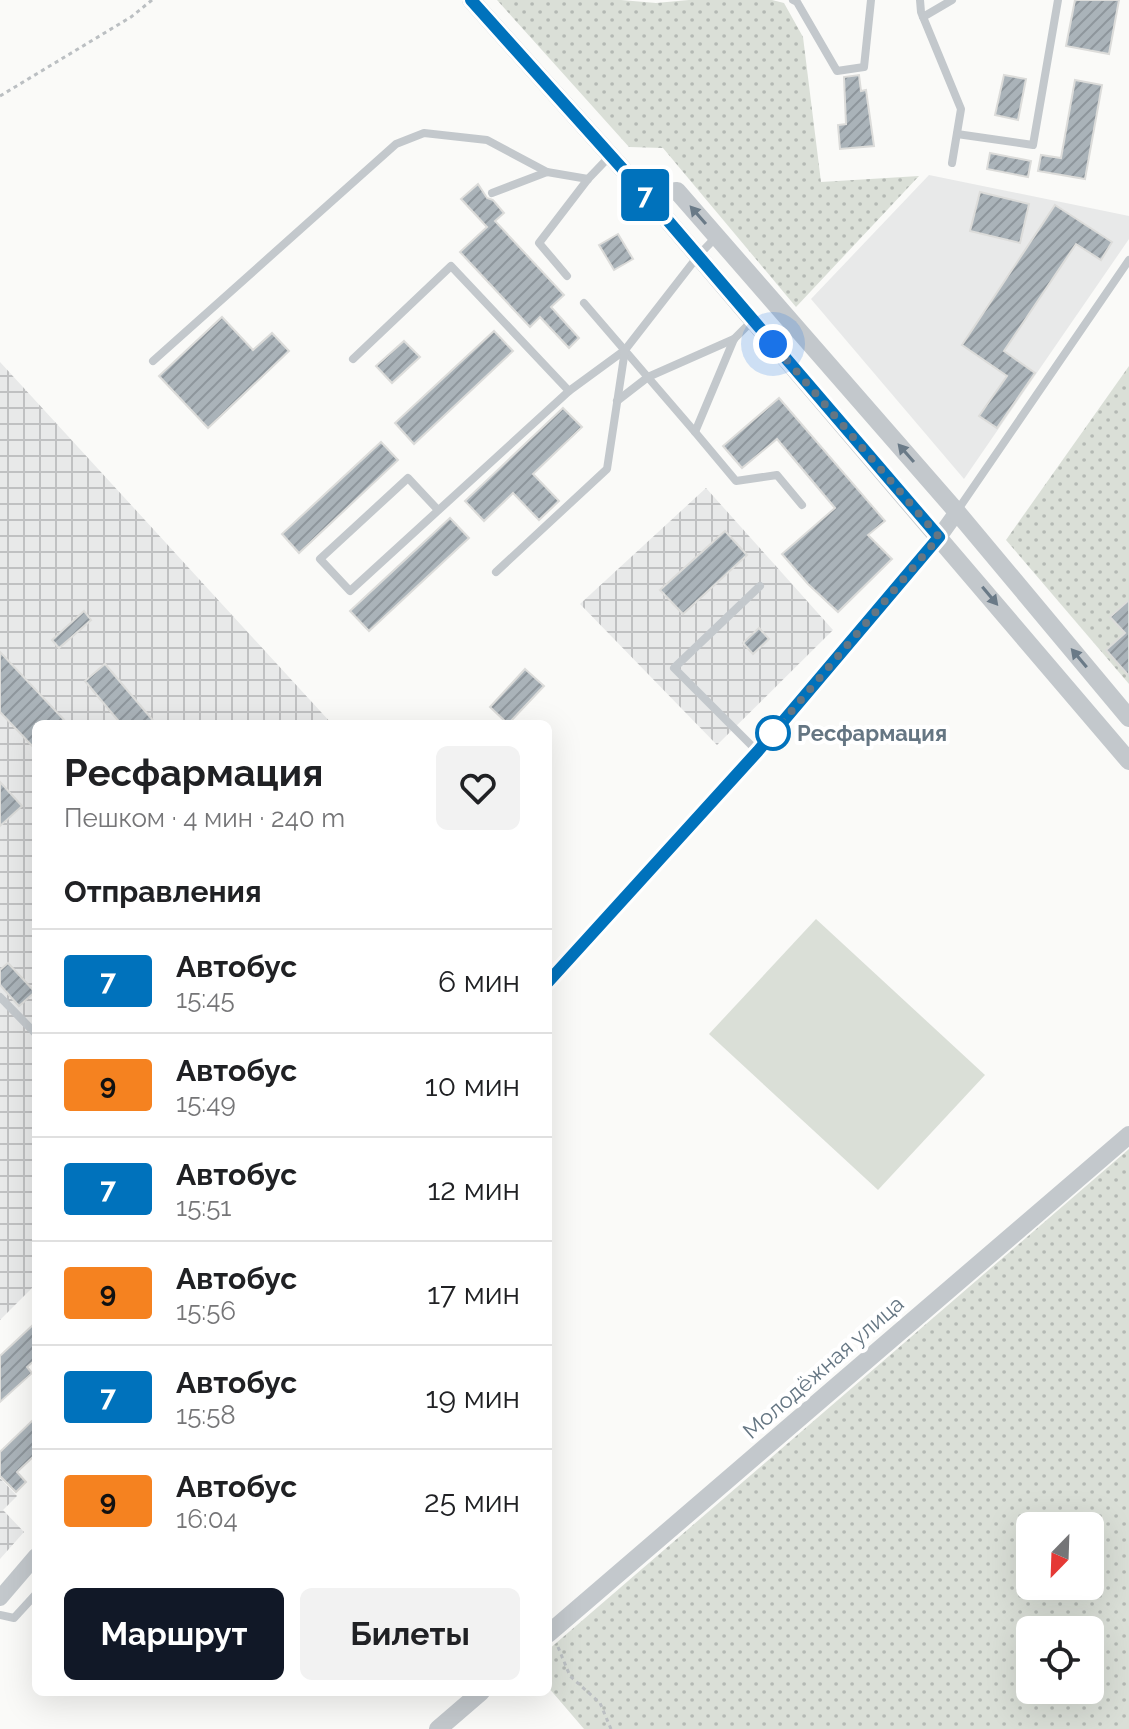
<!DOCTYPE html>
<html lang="ru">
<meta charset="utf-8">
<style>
body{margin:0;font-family:Raleway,sans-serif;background:#f2f2f2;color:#202124;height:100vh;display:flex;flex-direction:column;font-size:30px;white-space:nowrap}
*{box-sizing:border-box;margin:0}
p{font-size:26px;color:#757577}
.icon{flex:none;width:44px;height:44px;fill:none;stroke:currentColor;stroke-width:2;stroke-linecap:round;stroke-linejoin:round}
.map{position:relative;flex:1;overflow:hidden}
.details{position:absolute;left:32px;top:720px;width:520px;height:976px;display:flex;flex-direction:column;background:#fff;border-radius:12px;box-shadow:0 8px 32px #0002}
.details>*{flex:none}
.badge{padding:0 16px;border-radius:6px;font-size:28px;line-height:52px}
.needle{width:52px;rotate:203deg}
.controls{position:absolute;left:1016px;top:1512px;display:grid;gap:16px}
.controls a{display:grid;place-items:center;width:88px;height:88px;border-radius:12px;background:#fff;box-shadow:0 8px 32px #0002;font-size:40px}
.you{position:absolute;width:40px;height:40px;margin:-20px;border:6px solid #fff;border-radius:50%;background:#1a73e8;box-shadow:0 0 0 12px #1a73e833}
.map>.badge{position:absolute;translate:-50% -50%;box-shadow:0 0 0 4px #fff}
h2{padding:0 32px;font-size:30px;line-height:72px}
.round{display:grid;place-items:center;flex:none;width:84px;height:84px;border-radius:12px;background:#f2f2f2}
.summary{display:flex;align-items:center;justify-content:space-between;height:136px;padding:0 32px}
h1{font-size:38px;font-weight:700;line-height:60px}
.primary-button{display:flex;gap:16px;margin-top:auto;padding:16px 32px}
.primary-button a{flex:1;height:92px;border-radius:12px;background:#111827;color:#fff;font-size:32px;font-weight:700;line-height:92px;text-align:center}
.primary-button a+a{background:#f2f2f2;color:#202124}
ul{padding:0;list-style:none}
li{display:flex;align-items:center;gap:24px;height:104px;padding:0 32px;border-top:2px solid #e0e0e0}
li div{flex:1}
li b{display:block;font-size:30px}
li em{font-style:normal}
li .badge{min-width:88px;font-weight:700;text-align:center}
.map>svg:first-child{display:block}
</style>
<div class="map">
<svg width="1129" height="1729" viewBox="0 0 1129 1729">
<defs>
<pattern id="industrial-grid" width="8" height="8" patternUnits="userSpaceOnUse" patternTransform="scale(2)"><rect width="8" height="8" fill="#e8e9e9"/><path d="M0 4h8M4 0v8" fill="none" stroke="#c0c1c2"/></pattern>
<pattern id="grass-dots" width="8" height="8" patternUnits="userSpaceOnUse" patternTransform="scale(2)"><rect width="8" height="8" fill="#dadfd7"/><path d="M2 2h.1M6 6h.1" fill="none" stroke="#b4b9b4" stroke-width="1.8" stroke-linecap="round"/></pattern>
<pattern id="building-hatch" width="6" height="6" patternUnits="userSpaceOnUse" patternTransform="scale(2)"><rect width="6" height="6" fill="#aab3b9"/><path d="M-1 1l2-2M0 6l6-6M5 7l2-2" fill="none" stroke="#8e969c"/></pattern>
</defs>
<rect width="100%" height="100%" fill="#fafaf8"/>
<path fill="#e8e9e9" d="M929 175 1129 216V239L964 479 811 299Z"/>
<g fill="url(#industrial-grid)">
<path d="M0 362 332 724H36V1284L0 1320Z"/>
<path d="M706 488 833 630 717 745 580 604Z"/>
<path d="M0 1478 17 1496 3 1510 24 1532 0 1559Z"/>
</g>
<g fill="url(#grass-dots)" fill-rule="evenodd">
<path d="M497 0H621L656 3 689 0H772L784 3 803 37 821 182 919 176 796 307 663 148 629 147Z"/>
<path d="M1129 366V684L1006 540Z"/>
<path d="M1129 1149V1729H584L548 1687V1650ZM1090 1526V1586H1030V1526ZM1090 1630V1690H1030V1630Z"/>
</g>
<path fill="#dadfd7" d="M816 919 985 1075 878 1190 709 1034Z"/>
<g fill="url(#building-hatch)" stroke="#dcdcda" stroke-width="2">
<path d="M1075 0H1119L1109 54 1066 46Z"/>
<path d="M859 75 861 91 866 90 874 146 840 149 838 125 846 124 844 77Z"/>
<path d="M1004 75 1026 79 1018 120 995 115Z"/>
<path d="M1075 80 1102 85 1085 179 1038 171 1041 155 1061 158Z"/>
<path d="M990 153 1031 161 1028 177 987 169Z"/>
<path d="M478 184 487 198 493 200 504 213 495 221 564 295 551 307 579 338 569 348 540 317 530 327 460 252 487 227 461 199Z"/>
<path d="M980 192 1029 204 1020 243 970 231Z"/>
<path d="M1055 205 1112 242 1101 260 1076 244 1004 351 1035 373 997 428 979 416 1007 376 962 345Z"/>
<path d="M618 234 633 259 614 270 599 245Z"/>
<path d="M222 317 253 350 272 333 289 351 208 428 159 376Z"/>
<path d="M494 331 513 351 414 444 395 423Z"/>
<path d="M404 341 420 357 392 383 376 366Z"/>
<path d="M779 398 885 521 868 535 892 559 838 612 808 584 782 554 835 508 777 439 742 468 723 446Z"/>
<path d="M563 408 582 427 533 474 559 501 539 520 513 493 484 521 465 501Z"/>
<path d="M381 442 398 460 299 553 282 534Z"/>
<path d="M450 518 469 538 369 631 350 611Z"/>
<path d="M725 531 747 555 683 614 660 590Z"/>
<path d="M1129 600V676L1106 650 1125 633 1110 617Z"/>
<path d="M84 611 91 620 59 648 52 640Z"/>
<path d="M759 628 769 639 753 654 743 643Z"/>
<path d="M0 652 68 724H36V750L0 712Z"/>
<path d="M105 664 156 724H121L85 681Z"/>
<path d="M525 669 544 686 508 724 490 707Z"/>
<path d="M0 782 22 806 0 826Z"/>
<path d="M8 963 35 992 19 1006 0 985V970Z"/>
<path d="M36 1322V1359L27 1367 32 1373 0 1402V1356Z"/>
<path d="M36 1417V1454L17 1472 26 1482 16 1492 0 1476V1452Z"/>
</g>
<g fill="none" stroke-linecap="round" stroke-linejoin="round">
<g stroke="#bbbfc2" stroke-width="3" stroke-dasharray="4 4" stroke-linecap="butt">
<path d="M0 96 131 17 152 0"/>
<path d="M558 1647 570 1676 600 1703 611 1729"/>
</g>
<g stroke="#c3c8cc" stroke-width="8">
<path d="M793 0 797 2 837 71 864 67 871 0"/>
<path d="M920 0 921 12 961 109 952 163"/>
<path d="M923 17 952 0"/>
<path d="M957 134 1033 145 1058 0"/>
<path d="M492 193 547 172 588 179"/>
<path d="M567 276 539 243 588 179 610 156"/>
<path d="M584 303 695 432 734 339 752 321"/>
<path d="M353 359 451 266 569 391"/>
<path d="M153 361 396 144 424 133 487 140 547 172"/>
<path d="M617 401 648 377 734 339"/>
<path d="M695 432 736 481 777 475 802 505"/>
<path d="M438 510 408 478 320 559 350 591 569 391 625 350 698 256 716 237"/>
<path d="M957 511 1129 260"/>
<path d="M496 572 607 469 625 350"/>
<path d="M757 751 674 668 760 586"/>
<path d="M0 997 36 1034"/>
<path d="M0 1615 14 1618 36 1594"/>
</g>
<g stroke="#c3c8cc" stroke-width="16">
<path d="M548 982 758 751 939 537 957 512"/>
<path d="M0 1598 36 1556"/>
</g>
<g stroke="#c3c8cc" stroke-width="18">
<path d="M471 0 646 195 1129 761"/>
<path d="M646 195 677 191 957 512 1129 718"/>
<path d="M548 1634 1129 1135"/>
<path d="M438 1729 481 1692"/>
</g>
</g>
<defs><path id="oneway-solid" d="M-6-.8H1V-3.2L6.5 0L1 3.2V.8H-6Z" transform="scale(2)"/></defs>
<g fill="#6a7a87">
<use href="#oneway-solid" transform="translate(698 215) rotate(-131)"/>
<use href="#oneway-solid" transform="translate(906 453) rotate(-131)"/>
<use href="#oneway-solid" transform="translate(990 596) rotate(50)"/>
<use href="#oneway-solid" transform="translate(1079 658) rotate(-130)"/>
</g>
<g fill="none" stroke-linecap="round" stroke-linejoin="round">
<g stroke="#fff" stroke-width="18">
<path id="line" d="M471 0 646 195 939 537 758 751 548 982"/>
</g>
<use href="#line" stroke="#0072bc" stroke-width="12"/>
<path stroke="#657683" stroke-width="8" stroke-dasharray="0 14.4" d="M773 733 939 537 773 344"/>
</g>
<circle fill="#fff" stroke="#0072bc" stroke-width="4" cx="773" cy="733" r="16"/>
<g text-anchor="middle" stroke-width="8" stroke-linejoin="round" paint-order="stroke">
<g font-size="22" font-weight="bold" fill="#657683" stroke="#fff" text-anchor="start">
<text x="797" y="741">Ресфармация</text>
</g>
<g font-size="22" fill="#657683" stroke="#fff">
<text transform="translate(823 1367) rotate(-41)" y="8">Молодёжная улица</text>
</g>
</g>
</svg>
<div class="controls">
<a><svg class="needle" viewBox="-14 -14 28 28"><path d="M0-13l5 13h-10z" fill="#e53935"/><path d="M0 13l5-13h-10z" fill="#757577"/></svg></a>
<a><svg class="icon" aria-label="locate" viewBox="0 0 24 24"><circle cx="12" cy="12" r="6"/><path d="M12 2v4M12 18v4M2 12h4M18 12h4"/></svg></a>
</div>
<div class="you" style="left:773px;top:344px"></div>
<b class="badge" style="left:645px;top:195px;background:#0072bc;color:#fff">7</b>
<section class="details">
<div class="summary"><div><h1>Ресфармация</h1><p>Пешком · 4 мин · 240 m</p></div><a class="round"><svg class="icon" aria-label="heart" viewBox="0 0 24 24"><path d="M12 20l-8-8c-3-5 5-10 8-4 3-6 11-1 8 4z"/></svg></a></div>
<h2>Отправления</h2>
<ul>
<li><span class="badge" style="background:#0072bc;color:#fff">7</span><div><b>Автобус</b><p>15:45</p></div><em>6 мин</em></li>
<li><span class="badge" style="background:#f58220;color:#111">9</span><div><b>Автобус</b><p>15:49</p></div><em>10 мин</em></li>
<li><span class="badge" style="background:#0072bc;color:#fff">7</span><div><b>Автобус</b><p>15:51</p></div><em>12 мин</em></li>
<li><span class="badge" style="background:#f58220;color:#111">9</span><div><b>Автобус</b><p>15:56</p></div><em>17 мин</em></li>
<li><span class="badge" style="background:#0072bc;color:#fff">7</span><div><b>Автобус</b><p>15:58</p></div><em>19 мин</em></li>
<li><span class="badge" style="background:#f58220;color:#111">9</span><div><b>Автобус</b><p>16:04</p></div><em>25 мин</em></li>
</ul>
<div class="primary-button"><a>Маршрут</a><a>Билеты</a></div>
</section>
</div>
